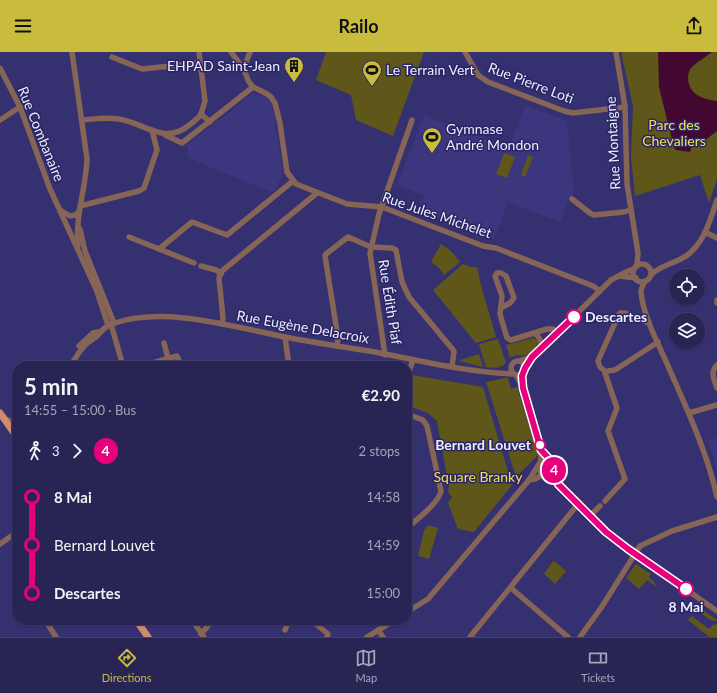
<!DOCTYPE html>
<meta charset="utf-8">
<style>
body{margin:0;font-family:Lato,sans-serif;background:#34305e;color:#f1f3f6;height:100vh;display:flex;flex-direction:column;font-size:15px;white-space:nowrap}
*{box-sizing:border-box;margin:0}
p{font-size:13px;color:#a5a4b8}
.icon{flex:none;width:22px;height:22px;fill:none;stroke:currentColor;stroke-width:2;stroke-linecap:round;stroke-linejoin:round}
.map{position:relative;flex:1;overflow:hidden}
.panel{position:absolute;left:12px;top:309px;width:400px;height:264px;display:flex;flex-direction:column;background:#282454;border-radius:16px;box-shadow:0 1px 3px #0004,0 0 0 1px #44416b}
.panel>*{flex:none}
.badge{padding:0 8px;border-radius:13px;font-size:14px;line-height:26px}
.fabs{position:absolute;left:669px;top:217px;display:grid;gap:8px}
.fabs a{display:grid;place-items:center;width:36px;height:36px;border-radius:50%;background:#282454;box-shadow:0 1px 3px #0004,0 0 0 1px #44416b;font-size:20px}
.map>.badge{position:absolute;translate:-50% -50%;box-shadow:0 0 0 2px #fff}
.legs{display:flex;align-items:center;gap:6px;height:44px;padding:0 12px;font-size:13px}
.legs p{margin-inline-start:auto}
.overview{display:flex;align-items:center;justify-content:space-between;height:68px;padding:0 12px}
h1{font-size:22px;font-weight:700;line-height:30px}
ul{padding:0 12px;list-style:none}
li{display:flex;align-items:center;gap:14px;height:48px;font-size:15px}
li i{display:grid;place-items:center;width:6px;height:100%;margin:0 5px;background:currentColor}
li i::after{content:'';width:10px;height:10px;margin:-5px;border:3px solid;border-radius:50%;background:#282454}
li p{margin-inline-start:auto}
li:first-child i{background:linear-gradient(#0000 50%,currentColor 0)}
li:last-child i{background:linear-gradient(currentColor 50%,#0000 0)}
header{display:flex;justify-content:space-between;align-items:center;height:52px;padding:0 12px;background:#c9bb3b;color:#111;font-size:18px;font-weight:700}
.tab-bar{display:flex;justify-content:space-around;align-items:center;height:56px;border-top:1px solid #44416b;background:#282454;font-size:11px;color:#a5a4b8}
.tab-bar a{display:grid;justify-items:center;gap:2px}
.tab-bar .current{color:#c9bb3b}
.map>svg:first-child{display:block}
</style>
<header><svg class="icon" aria-label="menu" viewBox="0 0 24 24"><path d="M4 6h16M4 12h16M4 18h16"/></svg>Railo<svg class="icon" aria-label="share" viewBox="0 0 24 24"><path d="M12 15V3M7 8l5-5 5 5M5 13v7h14v-7"/></svg></header>
<div class="map">
<svg width="717" height="585" viewBox="0 0 717 585">
<rect width="100%" height="100%" fill="#353070"/>
<g fill="#3c367e">
<path d="M253 41 272 48 283 121 274 141 188 106 187 93Z"/>
<path d="M525 53 567 69 574 141 568 148 560 170 508 150 494 187 418 158 424 143 397 133 424 63 509 96Z"/>
<path d="M717 386V418L708 389Z"/>
</g>
<g fill="#5e5719">
<path d="M326 0H424L393 84 356 68 351 43 316 28Z"/>
<path d="M621 0H717V127L709 151 700 123 635 144 631 105 633 54Z"/>
<path d="M504 101 515 105 507 126 496 122Z"/>
<path d="M528 103 533 105 525 125 521 123Z"/>
<path d="M441 192 451 199 460 210 444 223 439 216 431 210Z"/>
<path d="M463 212 471 215H477L481 233 496 285 476 291 433 238Z"/>
<path d="M533 286 537 288C539 295 532 300 526 303 519 305 517 301 510 306L506 293Z"/>
<path d="M498 287 506 311C500 317 494 316 486 315L479 292Z"/>
<path d="M479 302 483 315 459 309 460 308Z"/>
<path d="M412 323 483 335 512 433 474 480 458 477 448 451 452 445 448 440 449 435 437 369 428 361 407 353V334Z"/>
<path d="M505 326H508L511 337 517 335 538 403 516 425 486 330Z"/>
<path d="M428 473 438 476 429 507 418 504 424 479Z"/>
<path d="M553 509 556 510 566 519 555 532 544 522Z"/>
<path d="M636 512 651 522 649 525 654 530 657 535 647 528 639 537 626 526Z"/>
<path d="M692 550 717 568V569L710 568 693 555Z"/>
<path d="M692 564 709 577 713 573 717 572V585H709L688 568Z"/>
</g>
<path fill="#430832" d="M658 0H712C706 5 698 9 692 15 689 18 688 22 688 26 689 43 703 47 717 49V79L703 90 696 89 692 93 690 100 676 98 674 96 659 35Z"/>
<g fill="none" stroke-linecap="round" stroke-linejoin="round">
<g stroke="#866557" stroke-width="5.5">
<path d="M72 0 87 107C86 136 75 164 78 194"/>
<path d="M199 0 205 49 201 62"/>
<path d="M231 0 243 16 249 30 253 35 267 42 271 45 275 51 280 71 287 120 296 132 347 152 382 155 483 194 496 196 593 234 600 239"/>
<path d="M465 0 478 23 488 30 564 59 573 61 625 55"/>
<path d="M616 0 625 55 627 132 638 201 637 214"/>
<path d="M112 5 142 17 200 11"/>
<path d="M0 16 20 55 50 137 96 237 108 273"/>
<path d="M243 16 245 13 250 0"/>
<path d="M0 68 20 55"/>
<path d="M82 68C94 67 107 65 119 67 145 71 163 93 188 74 193 70 198 67 201 62L210 70"/>
<path d="M165 83 182 91 253 35"/>
<path d="M572 147 590 161 594 163 624 160 630 158"/>
<path d="M80 154 139 139 144 136 157 98 152 78"/>
<path d="M60 158 70 164 76 163 79 159"/>
<path d="M80 177 85 199 114 271"/>
<path d="M705 180 717 186"/>
<path d="M129 185 194 211"/>
<path d="M159 197 192 170 227 183 293 129"/>
<circle cx="642" cy="221" r="9"/>
<path d="M201 214 216 218 221 222"/>
<path d="M651 223C660 213 674 212 686 204 704 192 710 168 717 148"/>
<path d="M619 224 636 226"/>
<path d="M645 229C643 233 641 236 641 240 643 264 659 293 668 314 687 357 707 400 717 445"/>
<path d="M717 248V251"/>
<path d="M501 256 510 251 514 246 506 224 501 221H497L495 224 502 244 500 262 507 286 511 288 534 281C540 285 541 289 542 296"/>
<path d="M111 272 123 314"/>
<path d="M222 272 223 266 219 226 222 219 317 141"/>
<path d="M534 281 547 277H553L558 281"/>
<path d="M285 285 289 314"/>
<path d="M164 291 170 314"/>
<path d="M79 294 93 281 99 280"/>
<path d="M337 294 338 286 325 204 326 202 348 185 371 195 392 196 396 198 402 230 409 245 454 299 452 315"/>
<path d="M385 303 370 201 379 162 412 68"/>
<circle cx="518" cy="316" r="7"/>
<path d="M519 309 528 306 537 301 611 228 626 220 634 217"/>
<path d="M717 313C710 320 714 328 717 336"/>
<path d="M70 314C75 307 80 298 86 292 90 289 95 286 98 283 103 277 107 273 115 271 166 254 234 275 285 285 315 291 345 295 375 300 421 309 466 320 513 322"/>
<path d="M142 314 177 304 181 314"/>
<path d="M606 320 600 315 598 309 618 264 620 261H625L646 270H649"/>
<path d="M516 323 523 336 532 364 541 398V409"/>
<path d="M407 325 413 308"/>
<path d="M689 361 717 353"/>
<path d="M407 362 423 368 427 374 441 439C438 452 417 467 407 476"/>
<path d="M5 367 11 369 17 368"/>
<path d="M545 423 557 432 616 488 717 559"/>
<path d="M407 428V447"/>
<path d="M529 428 535 427 544 422"/>
<path d="M605 449 625 427 608 379 617 356 605 321 608 319 615 318 658 290"/>
<path d="M590 464 600 454"/>
<path d="M0 492 17 480"/>
<path d="M15 522 17 525"/>
<path d="M511 536 568 585"/>
<path d="M407 560 428 547 529 428 541 409 548 407 551 408 554 414C554 422 547 424 541 421L538 414"/>
<path d="M45 568 56 585"/>
<path d="M192 568 204 585"/>
<path d="M303 568 316 572 328 582 327 585"/>
<path d="M285 578 289 568"/>
<path d="M378 578 383 585"/>
<path d="M201 582 213 568"/>
<path d="M367 585 395 568"/>
<path d="M470 585 578 452"/>
<path d="M580 585 601 556 640 494 672 479 717 465"/>
</g>
<g stroke="#cf8b70" stroke-width="7">
<path d="M0 361 17 385"/>
<path d="M136 568 148 585"/>
</g>
</g>
<g fill="none" stroke-linecap="round" stroke-linejoin="round">
<g stroke="#fff" stroke-width="9">
<path id="line-1" d="M574 265 532 305 525 316 522 324 523 336 541 398 553 411 554 414 553 419 558 432 606 480 628 497 686 537"/>
</g>
<use href="#line-1" stroke="#e6007e" stroke-width="6"/>
</g>
<defs>
<g id="building-pin" transform="scale(1)"><path d="M0 17L-7.5 6A9.5 9.5 0 1 1 7.5 6Z" fill="#c9bb3b" stroke="#2b2564"/><path d="M-4-6H4V6H1V3H-1V6H-4ZM-2.5-4.3h1.7v1.8h-1.7ZM.8-4.3h1.7v1.8H.8ZM-2.5-1h1.7V.8h-1.7ZM.8-1h1.7V.8H.8Z" fill="#111"/></g>
<g id="stadium-pin" transform="scale(1)"><path d="M0 17L-7.5 6A9.5 9.5 0 1 1 7.5 6Z" fill="#c9bb3b" stroke="#2b2564"/><path d="M0-5a6.5 5 0 1 0 0 10a6.5 5 0 1 0 0-10ZM-3.5-1.8h7v3.6h-7Z" fill="#111"/></g>
</defs>
<g fill-rule="evenodd">
<use href="#building-pin" x="294" y="14"/>
<use href="#stadium-pin" x="372" y="18"/>
<use href="#stadium-pin" x="432" y="85"/>
</g>
<g fill="#fff" stroke="#e6007e" stroke-width="2">
<circle cx="574" cy="265" r="7"/>
<circle cx="540" cy="393" r="5"/>
<circle cx="686" cy="537" r="7"/>
</g>
<g text-anchor="middle" stroke-width="3" stroke-linejoin="round" paint-order="stroke">
<g font-size="14" fill="#ebecfc" stroke="#2b2564" text-anchor="start">
<text x="280" y="19" text-anchor="end">EHPAD Saint-Jean</text>
<text x="386" y="23">Le Terrain Vert</text>
<text x="446" y="82">Gymnase<tspan x="446" dy="16">André Mondon</tspan></text>
</g>
<g font-size="14" fill="#ebecfc" stroke="#2b2564">
<text transform="translate(531 31) rotate(21)" y="5">Rue Pierre Loti</text>
<text transform="translate(41 82) rotate(68)" y="5">Rue Combanaire</text>
<text transform="translate(613 91) rotate(-93)" y="5">Rue Montaigne</text>
<text transform="translate(437 163) rotate(19)" y="5">Rue Jules Michelet</text>
<text transform="translate(390 250) rotate(81)" y="5">Rue Édith Piaf</text>
<text transform="translate(303 275) rotate(10)" y="5">Rue Eugène Delacroix</text>
</g>
<g font-size="14" fill="#f0e056" stroke="#2b2564">
<text x="674" y="78">Parc des<tspan x="674" dy="16">Chevaliers</tspan></text>
<text x="478" y="430">Square Branky</text>
</g>
<g font-size="14" font-weight="bold" fill="#ebecfc" stroke="#2b2564" text-anchor="start">
<text x="585" y="270">Descartes</text>
<text x="531" y="398" text-anchor="end">Bernard Louvet</text>
<text x="686" y="560" text-anchor="middle">8 Mai</text>
</g>
</g>
</svg>
<div class="fabs">
<a><svg class="icon" aria-label="locate" viewBox="0 0 24 24"><circle cx="12" cy="12" r="6"/><path d="M12 2v4M12 18v4M2 12h4M18 12h4"/></svg></a>
<a><svg class="icon" aria-label="layers" viewBox="0 0 24 24"><path d="M12 4l9 5-9 5-9-5zM3 14l9 5 9-5"/></svg></a>
</div>
<b class="badge" style="left:554px;top:418px;background:#e6007e;color:#fff">4</b>
<section class="panel">
<div class="overview"><div><h1>5 min</h1><p>14:55 – 15:00 · Bus</p></div><b>€2.90</b></div>
<div class="legs"><svg class="icon" aria-label="walk" viewBox="0 0 24 24"><circle cx="13" cy="4" r="2"/><path d="M13 8l-2 6 4 7M11 14l-3 7M7 12l3-4h3l4 4"/></svg>3<svg class="icon" aria-label="forward" viewBox="0 0 24 24"><path d="M9 5l7 7-7 7"/></svg><b class="badge" style="background:#e6007e;color:#fff">4</b><p>2 stops</p></div>
<ul>
<li><i style="color:#e6007e"></i><b>8 Mai</b><p>14:58</p></li>
<li><i style="color:#e6007e"></i><span>Bernard Louvet</span><p>14:59</p></li>
<li><i style="color:#e6007e"></i><b>Descartes</b><p>15:00</p></li>
</ul>
</section>
</div>
<nav class="tab-bar">
<a class="current"><svg class="icon" aria-label="directions" viewBox="0 0 24 24"><path d="M12 3l9 9-9 9-9-9zM9 14v-3h6M13 9l2 2-2 2"/></svg>Directions</a>
<a><svg class="icon" aria-label="map" viewBox="0 0 24 24"><path d="M3 6l6-2 6 2 6-2v14l-6 2-6-2-6 2zM9 4v14M15 6v14"/></svg>Map</a>
<a><svg class="icon" aria-label="tickets" viewBox="0 0 24 24"><path d="M3 7h18v10H3zM15 7v10"/></svg>Tickets</a>
</nav>
